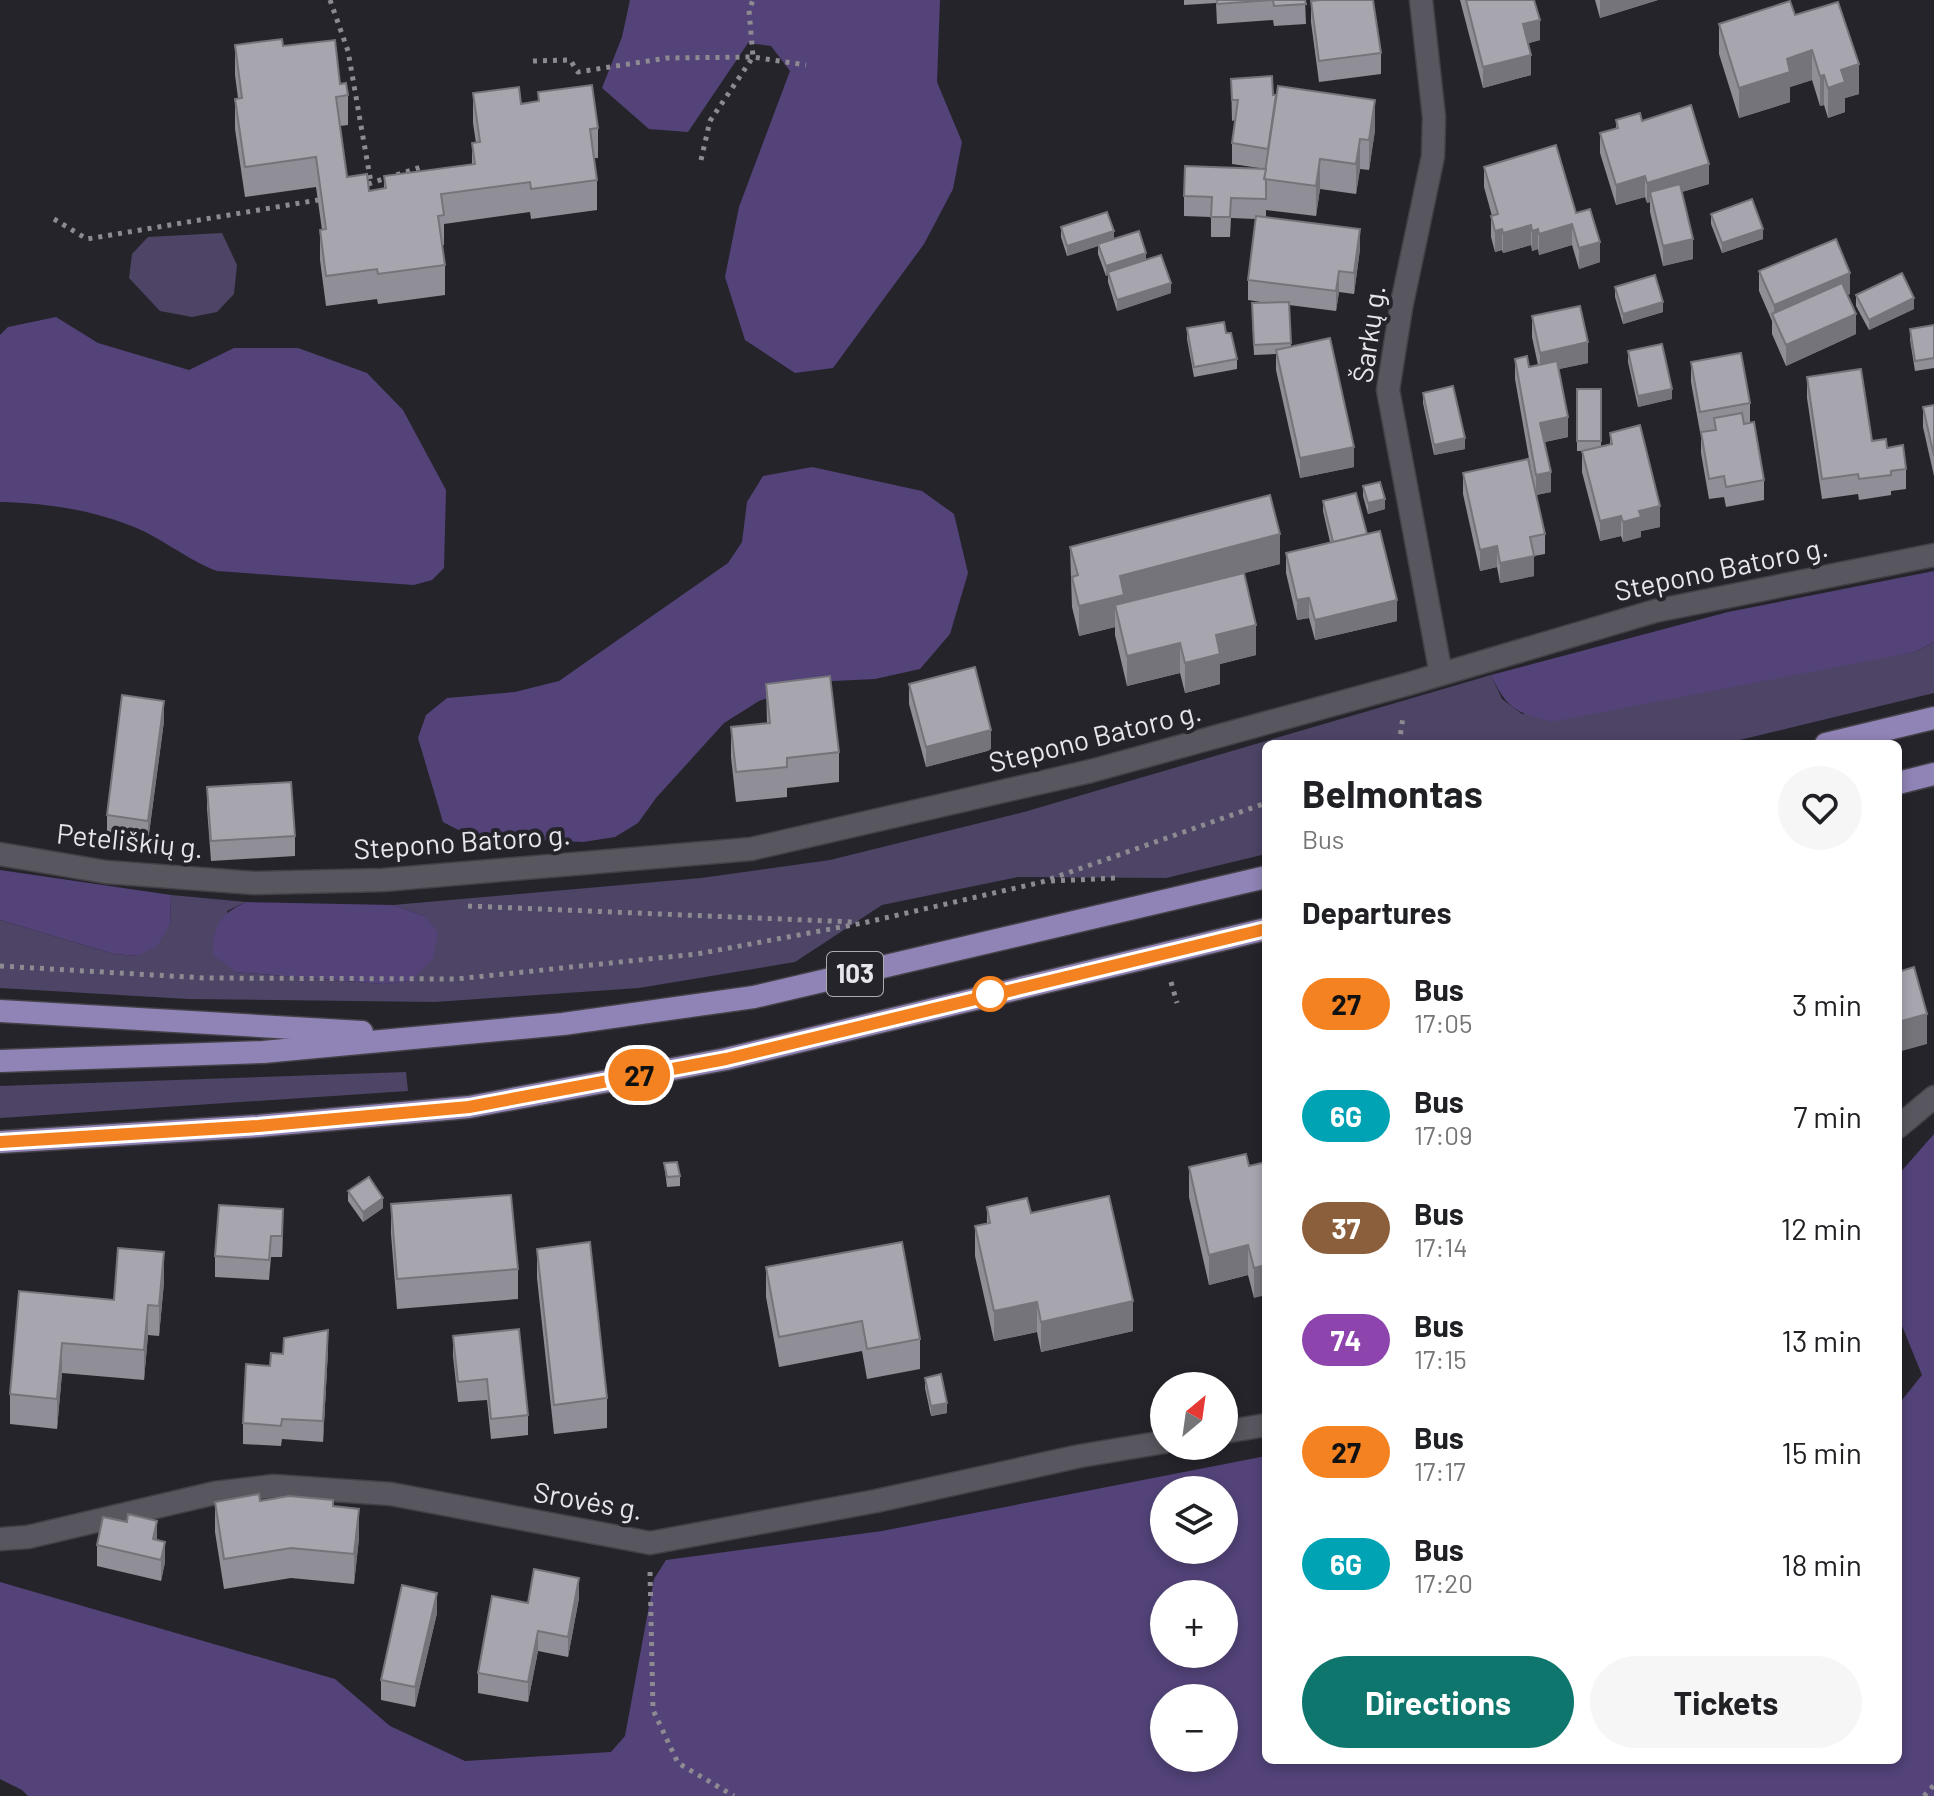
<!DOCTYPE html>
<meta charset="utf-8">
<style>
body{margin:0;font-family:Barlow,sans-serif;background:#f6f6f6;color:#202124;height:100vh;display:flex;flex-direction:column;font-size:30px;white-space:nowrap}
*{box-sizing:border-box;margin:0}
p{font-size:26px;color:#757577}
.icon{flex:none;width:44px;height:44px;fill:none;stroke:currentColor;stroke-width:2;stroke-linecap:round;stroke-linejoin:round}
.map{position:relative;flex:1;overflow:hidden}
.panel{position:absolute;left:1262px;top:740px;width:640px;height:1024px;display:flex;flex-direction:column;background:#fff;border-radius:12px;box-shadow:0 4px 12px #0003}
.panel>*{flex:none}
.badge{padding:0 16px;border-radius:26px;font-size:28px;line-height:52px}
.needle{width:52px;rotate:29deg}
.controls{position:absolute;left:1150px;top:1372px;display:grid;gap:16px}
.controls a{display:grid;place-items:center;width:88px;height:88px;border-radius:50%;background:#fff;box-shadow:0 4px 12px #0003;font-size:40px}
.map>.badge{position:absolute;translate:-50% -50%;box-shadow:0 0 0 4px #fff}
h2{padding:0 40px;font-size:30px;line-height:72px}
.round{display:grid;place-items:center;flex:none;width:84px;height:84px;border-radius:42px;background:#f6f6f6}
.summary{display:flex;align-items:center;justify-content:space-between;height:136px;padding:0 40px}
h1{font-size:38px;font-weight:700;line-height:60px}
.cta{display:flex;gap:16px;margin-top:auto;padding:16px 40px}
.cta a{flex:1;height:92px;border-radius:48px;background:#0f766e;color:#fff;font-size:32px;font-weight:700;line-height:92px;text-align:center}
.cta a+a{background:#f6f6f6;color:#202124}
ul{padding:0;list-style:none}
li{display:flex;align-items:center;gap:24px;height:112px;padding:0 40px}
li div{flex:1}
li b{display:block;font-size:30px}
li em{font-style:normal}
li .badge{min-width:88px;font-weight:700;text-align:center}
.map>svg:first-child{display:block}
</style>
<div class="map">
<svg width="1934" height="1796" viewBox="0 0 1934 1796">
<rect width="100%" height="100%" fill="#26242b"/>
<g fill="#4d4466">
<path d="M222 233 237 265 234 294 217 312 192 317 160 311 129 278 132 254 148 237Z"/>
<path d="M1934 642V693L1723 744H1266V854L1166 878 1018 877 882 905 795 962 639 988 435 1002 188 999 0 988V920L114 954 137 956 170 924 171 895 246 902 227 911 236 972 383 984 410 981 425 916 393 905 701 878 830 860 1024 812 1491 675 1502 699 1522 714 1915 652Z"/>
<path d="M406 1072 408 1091 0 1118V1086Z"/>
</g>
<g fill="#534379" fill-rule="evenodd">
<path d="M630 0H940L937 82 962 142 953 189 924 244 833 368 795 373 745 340 725 277 739 207 790 71 771 46 748 43 688 132 649 129 602 88 622 37Z"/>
<path d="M56 317 98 343 189 370 234 348H298L367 373 403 410 446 490 444 568 432 580 414 585 217 571C185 559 160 536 129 525 88 509 44 503 0 502V335L8 327Z"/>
<path d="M812 467 922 491 954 514 968 573 950 634 920 669 875 679 813 682 759 701 724 723 656 798 638 823 615 837 583 842 472 837 443 822 418 738 426 715 447 698 515 692 559 681 728 563 742 542 747 502 763 476Z"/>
<path d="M1934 571V642L1915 652 1551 722C1515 712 1507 709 1491 675L1728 612Z"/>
<path d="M0 870 171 895 170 924 157 946 137 956 114 954 0 920Z"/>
<path d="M246 902 393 905 425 916 438 932 433 959 411 981 383 984 236 972 213 955C213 925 219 915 246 902Z"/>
<path d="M1934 1134V1796H28L22 1790 0 1779V1582L335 1679 390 1726 465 1761 611 1752 625 1736 654 1579 666 1560 882 1531 1266 1456V1760H1898V1405L1922 1375 1898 1316V1175ZM1164 1490H1224V1550H1164ZM1224 1594V1654H1164V1594ZM1224 1698V1758H1164V1698Z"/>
</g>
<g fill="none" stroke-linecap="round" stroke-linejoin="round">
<g stroke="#434147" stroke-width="25">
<g id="minor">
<path d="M1421 0 1434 117 1433 156 1401 308 1388 390 1441 674"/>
<path d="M0 854 106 872 254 883 383 880 751 849 1091 771 1408 684 1655 611 1934 555"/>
<path d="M1898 1127 1934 1097"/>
<path d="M1224 1432 1266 1425"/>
<path d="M0 1539 28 1537 215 1493 274 1486 391 1494 650 1543 876 1501 1080 1456 1164 1442"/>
</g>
</g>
<g stroke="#434147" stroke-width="25">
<g id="primary">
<path d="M1826 744 1934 718"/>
<path d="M1898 783 1934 774"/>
<path d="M0 1011 362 1032"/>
<path d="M0 1061 263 1052 563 1024 754 997 1266 877"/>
<path d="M0 1142 258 1126 469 1107 726 1059 1266 929"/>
</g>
</g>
<g stroke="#8d8b91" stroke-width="5" stroke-dasharray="4 6" stroke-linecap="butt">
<path d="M330 0 348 51 371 183"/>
<path d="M533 61 570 60 578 72 667 58 753 57 749 10 753 0"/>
<path d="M701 160 710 121 753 57 806 65"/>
<path d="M368 184 421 167"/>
<path d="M54 219 87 239 318 200"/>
<path d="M1399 744 1403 717"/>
<path d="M1051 881 1117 878"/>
<path d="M468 906 853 922"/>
<path d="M0 966 205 978 456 979 697 954 863 923 1042 882 1266 803"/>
<path d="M1171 982 1177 1003"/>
<path d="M650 1572 653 1710 678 1763 734 1796"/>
<path d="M1924 1796 1934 1785"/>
</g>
<use href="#minor" stroke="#58575f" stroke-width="22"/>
<use href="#primary" stroke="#9083b5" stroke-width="22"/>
</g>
<g fill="#908e96">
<path d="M1184 0H1305L1306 24 1274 26 1273 20 1217 24 1216 3 1184 5Z"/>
<path d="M1460 0H1534L1540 40 1528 43 1531 75 1483 88Z"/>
<path d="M1595 0H1658L1600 18Z"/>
<path d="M1311 1 1381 53V74L1319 82 1311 22Z"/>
<path d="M1795 15 1859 94 1845 98V112L1828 118 1824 105 1820 106 1812 80 1790 87V102L1739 118 1719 54V24Z"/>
<path d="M235 45 283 46 340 84 348 95V125L340 126 347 177 369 191 384 188V176L472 164V143H476L473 123V93L521 104 538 101V92L598 128V158H594L597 180V210L531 219 530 212 444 224V245H442L445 265V295L378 304 377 299 326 306 320 260V230H322L316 187 245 197 235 129V99L238 98 235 75Z"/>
<path d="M1231 79 1375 130 1369 170 1360 169 1356 194 1320 189 1316 216 1266 210V217L1360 249 1354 294 1339 292 1336 311 1289 305 1291 346 1354 467 1300 478 1276 370V354L1254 355 1252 314 1267 303 1248 300V280L1256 219 1231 218 1230 237H1211V217L1184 216V196L1266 169 1232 164V143L1235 120 1232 121Z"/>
<path d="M1616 120 1642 121 1709 184 1681 192 1693 259 1663 266 1650 212V202L1647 203 1645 197 1616 205 1600 153V133L1616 129Z"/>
<path d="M1484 167 1576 213 1600 262 1579 269 1572 245 1539 255 1538 249 1532 251 1531 245 1503 253 1502 250 1495 252 1491 237V216H1492L1484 187Z"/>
<path d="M1711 214 1763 239 1722 253 1711 224Z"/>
<path d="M1061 227 1114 239 1146 260 1171 293 1117 311 1108 282V275L1106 276 1098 254V246L1067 256 1061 237Z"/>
<path d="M1759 271 1850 294 1847 295 1856 334 1786 366 1772 334V321L1759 291Z"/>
<path d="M1615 287 1663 312 1623 324 1615 297Z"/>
<path d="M1856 295 1914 309 1869 330 1856 306Z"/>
<path d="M1532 316 1588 363 1559 369 1568 437 1545 442 1551 492 1536 495 1545 534V554L1534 556V576L1500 583 1497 567 1480 571 1463 494V473L1532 476 1515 379V359L1529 367 1538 365 1532 337Z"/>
<path d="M1934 325V368L1915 371 1910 340V329Z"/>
<path d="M1187 328 1226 333 1237 359V369L1194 377 1187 339Z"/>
<path d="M1628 351 1672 399 1638 407 1628 362Z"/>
<path d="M1691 362 1750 403V423L1764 480V500L1726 507 1724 497 1709 499 1701 453V432L1714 430 1700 432 1691 382Z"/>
<path d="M1807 377 1872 441 1887 448 1906 469V489L1891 491V495L1859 500 1858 494 1822 499 1807 398Z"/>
<path d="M1577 389H1601V446L1610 444V433L1660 527 1641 531V537L1623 542 1621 536 1600 541 1582 472V451H1577Z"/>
<path d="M1423 393 1465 449 1434 455 1423 403Z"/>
<path d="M1934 405V476L1923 427V407Z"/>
<path d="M1363 486 1385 509 1368 514 1363 496Z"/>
<path d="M1323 501 1367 534 1397 621 1315 640 1309 618 1297 620 1286 573V553L1330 542 1323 511Z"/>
<path d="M1070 547 1280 564 1244 573 1256 655 1220 664V684L1185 693 1180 673 1127 686 1115 635V627L1079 636 1072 607Z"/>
<path d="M766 684 839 752V782L787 788V797L736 802 731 757V727L767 723Z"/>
<path d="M909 684 991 750 926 767 909 704Z"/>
<path d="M164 721 148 841 107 836V815Z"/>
<path d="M207 787 295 836V856L211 861 207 808Z"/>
<path d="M1266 1162 1254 1298 1248 1275 1209 1285 1189 1197V1167L1249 1166Z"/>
<path d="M664 1163 680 1176V1186L667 1187Z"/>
<path d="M348 1191 383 1208 363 1222 348 1201Z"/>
<path d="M391 1204 518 1269V1299L397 1309 391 1234Z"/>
<path d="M987 1207 1031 1213 1133 1331 1041 1352 1037 1332 994 1341 975 1256V1226L987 1223Z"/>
<path d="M283 1230 282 1257H271L269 1280 215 1277V1256Z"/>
<path d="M537 1249 607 1398V1428L554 1434 537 1278Z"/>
<path d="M766 1267 920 1339V1369L867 1379 862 1351 779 1367 766 1297Z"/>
<path d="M164 1282 159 1336 148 1335 144 1380 62 1373 57 1429 10 1424V1394L19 1291 114 1300Z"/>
<path d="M453 1336 528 1415V1435L491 1439 487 1400 458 1402 453 1356Z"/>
<path d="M328 1350 323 1442 282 1439 281 1446 243 1444V1423L270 1366 283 1354Z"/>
<path d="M925 1378 947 1413 931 1416 925 1388Z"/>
<path d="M260 1501 333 1506 359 1538 354 1584 291 1578 224 1589 215 1532V1502Z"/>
<path d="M157 1540 165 1562 161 1581 97 1566V1545Z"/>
<path d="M579 1598 568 1657 538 1651 528 1702 478 1693V1673L528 1603Z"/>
<path d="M437 1613 415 1707 381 1700V1680Z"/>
</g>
<g fill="#75747a">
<path d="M1600 0H1658L1600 18Z"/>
<path d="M1540 20V40L1523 45V24Z"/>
<path d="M1812 50V80L1790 87V102L1739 118V88L1787 59Z"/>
<path d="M1531 55V75L1483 88V67Z"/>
<path d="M1859 64V94L1845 98V112L1828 118V88L1841 70Z"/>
<path d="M1824 75V105L1820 106V76Z"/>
<path d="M1375 100V130L1369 170V140Z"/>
<path d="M1360 139V169L1356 194V164Z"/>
<path d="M1320 159V189L1316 216V186Z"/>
<path d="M1709 164V184L1652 201 1650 192V202L1647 203V183Z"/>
<path d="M1645 176V197L1616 205V185Z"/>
<path d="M1572 224V245L1539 255V234Z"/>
<path d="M1531 225V245L1503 253V233Z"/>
<path d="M1360 229V249L1354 294V273Z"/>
<path d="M1502 229V250L1495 252V231Z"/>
<path d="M1538 229V249L1532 251V231Z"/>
<path d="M1763 229V239L1722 253V243Z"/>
<path d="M1114 231V241L1067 256V246Z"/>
<path d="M1693 239V259L1663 266V246Z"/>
<path d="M1600 242V262L1579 269V248Z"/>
<path d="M1146 253V263L1108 272V275L1106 276V266Z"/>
<path d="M1339 271V292L1336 311V291Z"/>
<path d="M1850 273V294L1777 324 1774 318V305Z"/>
<path d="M1171 283V293L1117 311V300Z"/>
<path d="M1914 298V309L1869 330V320Z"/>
<path d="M1663 302V312L1623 324V314Z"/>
<path d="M1856 314V334L1786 366V345Z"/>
<path d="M1588 342V363L1540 373V353Z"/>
<path d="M1672 389V399L1638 407V396Z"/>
<path d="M1568 417V437L1540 443V423Z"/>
<path d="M1465 438V449L1434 455V445Z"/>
<path d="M1354 447V467L1300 478V458Z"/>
<path d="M1551 472V492L1536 495V475Z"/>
<path d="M1385 499V509L1368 514V503Z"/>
<path d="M1660 506V527L1641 531V537L1623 542V522L1639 511Z"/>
<path d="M1621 516V536L1600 541V521Z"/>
<path d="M1280 534V564L1124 604 1115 605V627L1079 636V606L1120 576Z"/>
<path d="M1497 546V567L1480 571V550Z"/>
<path d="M1534 556V576L1500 583V563Z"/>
<path d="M1309 598V618L1297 620V600Z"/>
<path d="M1397 600V621L1315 640V620Z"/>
<path d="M1256 625V655L1220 664V684L1185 693V663L1216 635Z"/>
<path d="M1180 643V673L1127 686V656Z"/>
<path d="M164 701V721L148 841V821Z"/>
<path d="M991 730V750L926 767V747Z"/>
<path d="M1927 1014V1044L1898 1052V1022Z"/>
<path d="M383 1198V1208L363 1222V1212Z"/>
<path d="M283 1209V1230L282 1257V1236Z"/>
<path d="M1248 1245V1275L1209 1285V1255Z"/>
<path d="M164 1252V1282L159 1336V1306Z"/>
<path d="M1266 1265V1295L1254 1298V1268Z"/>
<path d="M1133 1301V1331L1041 1352V1322Z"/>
<path d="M1037 1302V1332L994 1341V1311Z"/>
<path d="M148 1305V1335L144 1380V1350Z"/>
<path d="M328 1330V1350L323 1442V1421Z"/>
<path d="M62 1343V1373L57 1429V1399Z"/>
<path d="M947 1403V1413L931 1416V1406Z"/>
<path d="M359 1509V1538L354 1584V1554Z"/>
<path d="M157 1521V1541L153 1559V1539Z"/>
<path d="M165 1542V1562L161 1581V1560Z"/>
<path d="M579 1578V1598L568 1657V1637Z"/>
<path d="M437 1593V1613L415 1707V1687Z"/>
<path d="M538 1631V1651L528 1702V1682Z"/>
</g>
<g fill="#a7a5ae" stroke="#75747a" stroke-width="2">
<path d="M1217 0H1272L1217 4Z"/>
<path d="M1273 0H1305L1306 4 1274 6Z"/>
<path d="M1321 0H1373L1381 53 1319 61 1311 1Z"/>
<path d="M1466 0H1534L1540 20 1523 24 1531 55 1483 67Z"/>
<path d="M1790 1 1795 15 1838 2 1859 64 1841 70 1845 82 1828 88 1824 75 1820 76 1812 50 1787 59 1790 72 1739 88 1719 24Z"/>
<path d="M282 39 283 46 335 40 340 84 346 83 348 95 336 97 347 177 367 174 369 191 386 188 384 176 475 164 472 143 480 142 473 93 519 87 521 104 539 101 538 92 592 85 598 128 590 129 597 180 531 189 530 182 441 194 444 215 438 216 445 265 378 274 377 269 326 276 320 230 326 229 316 157 245 167 235 99 242 98 235 45Z"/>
<path d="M1272 76 1273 95H1276L1268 149 1232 143 1238 100H1232L1231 79Z"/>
<path d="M1278 86 1375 100 1369 140 1360 139 1356 164 1320 159 1316 186 1264 179Z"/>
<path d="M1691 105 1709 164 1647 183 1645 176 1616 185 1600 133 1618 128 1616 120 1640 113 1642 121Z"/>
<path d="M1556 145 1576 213 1590 209 1600 242 1579 248 1572 224 1539 234 1538 229 1532 231 1531 225 1503 233 1502 229 1495 231 1491 216 1498 214 1484 167Z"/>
<path d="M1185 166 1266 169 1264 179 1266 180V199L1231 198 1230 217H1211L1212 197 1184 196Z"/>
<path d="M1680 184 1693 239 1663 246 1650 192Z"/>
<path d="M1752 199 1763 229 1722 243 1711 214Z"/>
<path d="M1107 212 1114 231 1067 246 1061 227Z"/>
<path d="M1256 216 1360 229 1354 273 1339 271 1336 291 1248 280Z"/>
<path d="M1139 231 1146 253 1106 266 1098 244Z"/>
<path d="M1836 239 1850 273 1774 305 1759 271Z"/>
<path d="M1161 255 1171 283 1117 300 1108 272Z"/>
<path d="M1902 273 1914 298 1869 320 1856 295Z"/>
<path d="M1655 275 1663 302 1623 314 1615 287Z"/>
<path d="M1842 283 1856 314 1786 345 1772 314Z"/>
<path d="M1289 302 1291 343 1254 345 1252 303Z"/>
<path d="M1580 306 1588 342 1540 353 1532 316Z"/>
<path d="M1224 322 1226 333H1231L1237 359 1194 367 1187 328Z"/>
<path d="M1934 325V358L1915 361 1910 329Z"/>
<path d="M1330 338 1354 447 1300 458 1276 350Z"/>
<path d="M1662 344 1672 389 1638 396 1628 351Z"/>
<path d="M1741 353 1750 403 1700 412 1691 362Z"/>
<path d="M1527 356 1529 367 1557 361 1568 417 1540 423 1551 472 1536 475 1515 359Z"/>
<path d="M1861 369 1872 441 1886 439 1887 448 1903 445 1906 469 1891 471V475L1859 479 1858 474 1822 479 1807 377Z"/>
<path d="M1453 386 1465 438 1434 445 1423 393Z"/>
<rect x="1577" y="389" width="24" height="52"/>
<path d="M1934 405V456L1923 407Z"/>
<path d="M1742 413 1744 424 1754 422 1764 480 1726 487 1724 476 1709 479 1701 432 1716 430 1714 418Z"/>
<path d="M1640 425 1660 506 1639 511 1641 517 1623 522 1621 516 1600 521 1582 451 1612 444 1610 433Z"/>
<path d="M1528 459 1545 534 1530 537 1534 556 1500 563 1497 546 1480 550 1463 473Z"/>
<path d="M1380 482 1385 499 1368 503 1363 486Z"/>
<path d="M1356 493 1367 534 1333 542 1323 501Z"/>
<path d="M1270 495 1280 534 1120 576 1124 595 1079 606 1072 577 1078 575 1070 547Z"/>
<path d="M1380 531 1397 600 1315 620 1309 598 1297 600 1286 553Z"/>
<path d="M1244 573 1256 625 1216 635 1220 654 1185 663 1180 643 1127 656 1115 605Z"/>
<path d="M975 667 991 730 926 747 909 684Z"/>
<path d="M830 676 839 752 787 758V767L736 772 731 727 770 723 766 684Z"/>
<path d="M122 695 164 701 148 821 107 815Z"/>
<path d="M291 782 295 836 211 841 207 787Z"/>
<path d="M1914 967 1927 1014 1898 1022V972Z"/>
<path d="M1246 1154 1249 1166 1266 1162V1265L1254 1268 1248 1245 1209 1255 1189 1167Z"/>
<path d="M677 1162 680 1176 667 1177 664 1163Z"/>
<path d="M369 1177 383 1198 363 1212 348 1191Z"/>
<path d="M511 1195 518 1269 397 1279 391 1204Z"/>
<path d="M1109 1196 1133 1301 1041 1322 1037 1302 994 1311 975 1226 990 1223 987 1207 1027 1198 1031 1213Z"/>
<path d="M219 1205 283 1209 282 1236H271L269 1260 215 1256Z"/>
<path d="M590 1242 607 1398 554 1405 537 1249Z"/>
<path d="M902 1242 920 1339 867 1349 862 1321 779 1337 766 1267Z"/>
<path d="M118 1248 164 1252 159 1306 148 1305 144 1350 62 1343 57 1399 10 1394 19 1291 114 1300Z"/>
<path d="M519 1329 528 1415 491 1419 487 1379 458 1382 453 1336Z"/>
<path d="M328 1330 323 1421 282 1419 281 1426 243 1423 246 1364 270 1366 271 1353 283 1354 284 1338Z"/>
<path d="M941 1374 947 1403 931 1406 925 1378Z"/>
<path d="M259 1494 260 1501 289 1496 333 1500V1506L359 1509 354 1554 291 1548 224 1559 215 1502Z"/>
<path d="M128 1514 157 1521 153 1539 165 1542 161 1560 97 1545 103 1517 127 1522Z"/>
<path d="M534 1569 579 1578 568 1637 538 1631 528 1682 478 1673 492 1596 528 1603Z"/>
<path d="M402 1585 437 1593 415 1687 381 1680Z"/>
</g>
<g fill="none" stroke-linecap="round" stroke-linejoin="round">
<g stroke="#fff" stroke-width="18">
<path id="line" d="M0 1142 258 1126 469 1107 726 1059 1266 929"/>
</g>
<use href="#line" stroke="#f58220" stroke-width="12"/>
</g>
<circle fill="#fff" stroke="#f58220" stroke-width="4" cx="990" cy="994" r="16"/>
<g text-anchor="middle" stroke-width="8" stroke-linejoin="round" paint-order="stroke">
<rect fill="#26242b" stroke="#adacb1" stroke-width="2" x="827" y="952" width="56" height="44" rx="6"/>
<g font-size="26" font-weight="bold" fill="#e7e6eb">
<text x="855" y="983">103</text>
</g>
<g font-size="28" fill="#e7e6eb" stroke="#26242b">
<text transform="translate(1369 334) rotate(-82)" y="10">Šarkų g.</text>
<text transform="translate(1721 569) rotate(-12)" y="10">Stepono Batoro g.</text>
<text transform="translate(1095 737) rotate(-14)" y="10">Stepono Batoro g.</text>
<text transform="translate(130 841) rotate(6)" y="10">Peteliškių g.</text>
<text transform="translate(462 842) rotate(-4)" y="10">Stepono Batoro g.</text>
<text transform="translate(588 1501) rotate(10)" y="10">Srovės g.</text>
</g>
</g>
</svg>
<div class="controls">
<a><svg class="needle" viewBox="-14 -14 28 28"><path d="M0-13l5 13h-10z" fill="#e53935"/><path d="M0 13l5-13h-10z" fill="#757577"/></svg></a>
<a><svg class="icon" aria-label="layers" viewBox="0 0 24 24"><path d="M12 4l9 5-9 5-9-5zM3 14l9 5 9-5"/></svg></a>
<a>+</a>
<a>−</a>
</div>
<b class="badge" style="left:639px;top:1075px;background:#f58220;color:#111">27</b>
<section class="panel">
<div class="summary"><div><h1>Belmontas</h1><p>Bus</p></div><a class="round"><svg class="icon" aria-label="heart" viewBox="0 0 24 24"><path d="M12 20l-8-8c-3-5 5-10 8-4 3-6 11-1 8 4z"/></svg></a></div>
<h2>Departures</h2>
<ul>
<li><span class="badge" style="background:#f58220;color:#111">27</span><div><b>Bus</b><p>17:05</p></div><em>3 min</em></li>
<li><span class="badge" style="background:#00a3b4;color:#fff">6G</span><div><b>Bus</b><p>17:09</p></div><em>7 min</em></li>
<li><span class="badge" style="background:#8b5e3c;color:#fff">37</span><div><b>Bus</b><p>17:14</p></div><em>12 min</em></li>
<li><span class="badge" style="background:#8e44ad;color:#fff">74</span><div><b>Bus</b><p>17:15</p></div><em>13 min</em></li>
<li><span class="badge" style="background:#f58220;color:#111">27</span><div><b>Bus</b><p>17:17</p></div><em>15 min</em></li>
<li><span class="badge" style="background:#00a3b4;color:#fff">6G</span><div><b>Bus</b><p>17:20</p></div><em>18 min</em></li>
</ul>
<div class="cta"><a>Directions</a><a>Tickets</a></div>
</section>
</div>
